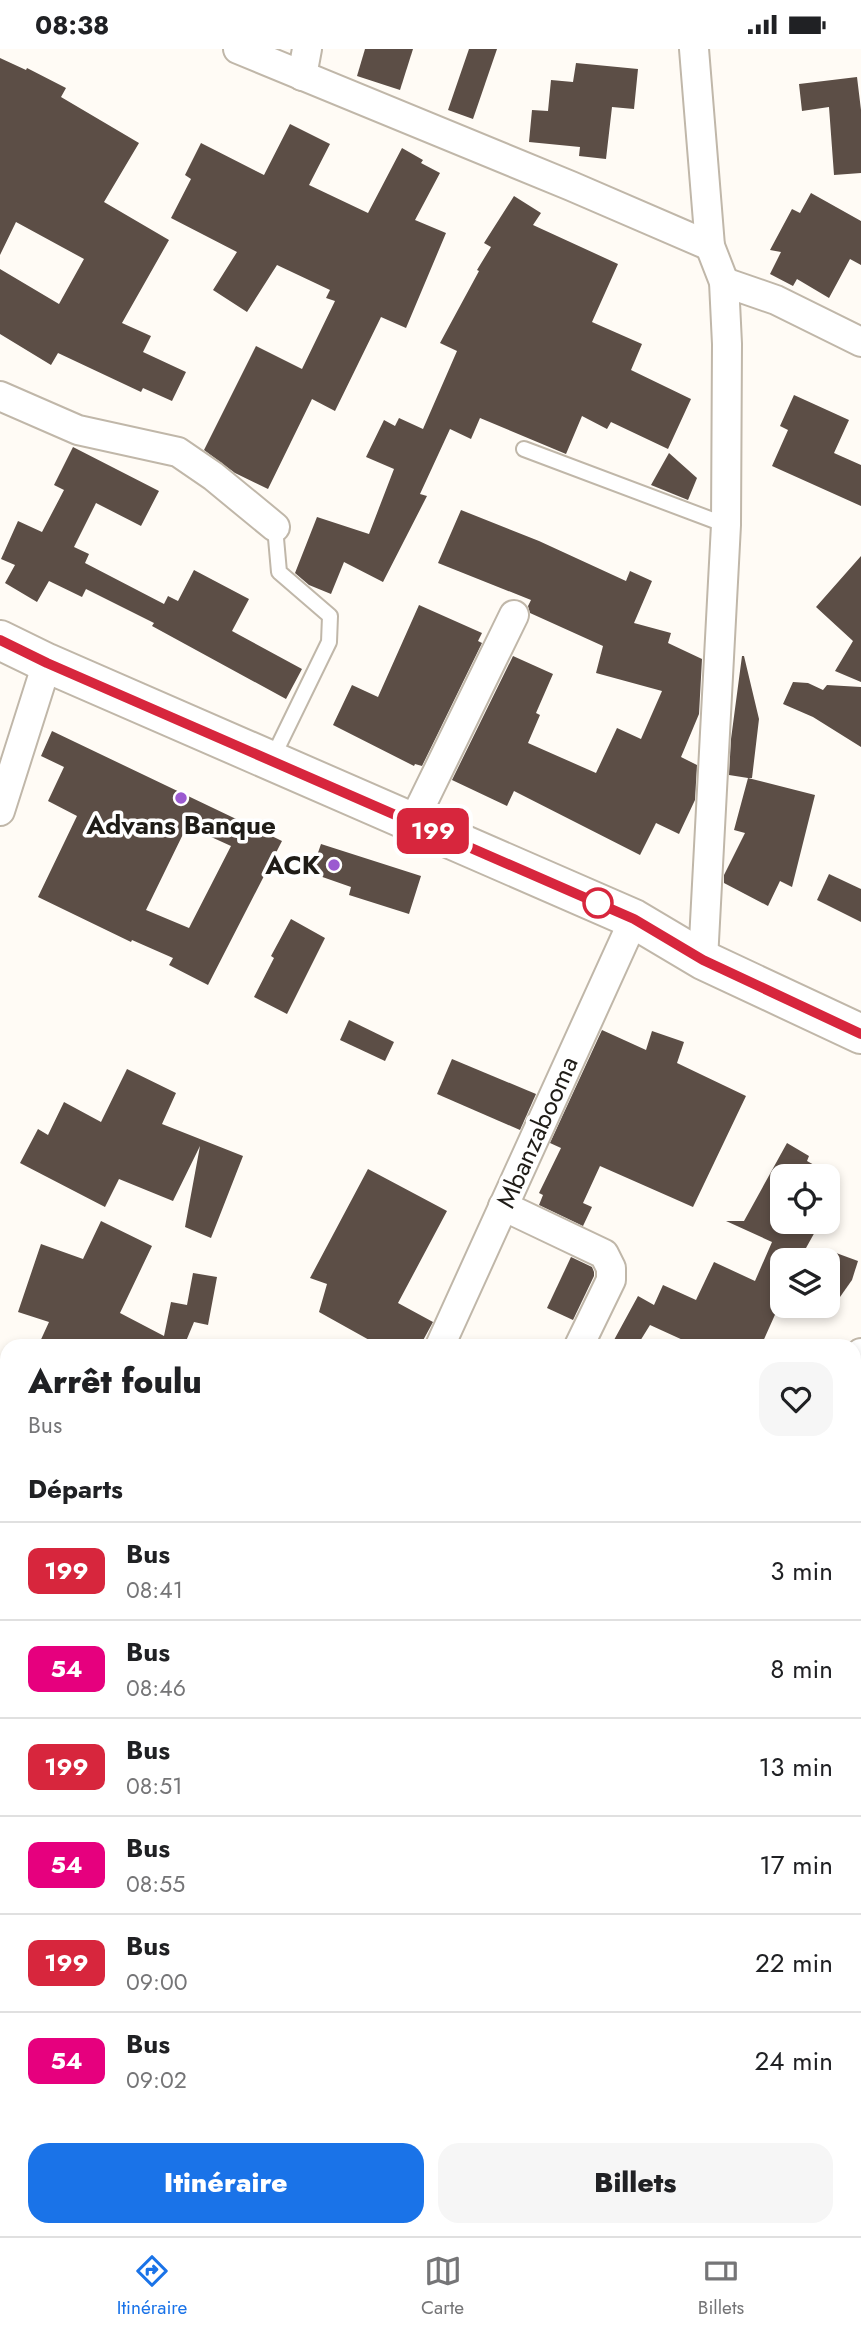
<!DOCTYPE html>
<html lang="fr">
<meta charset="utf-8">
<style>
body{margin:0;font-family:Jost,sans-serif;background:#f6f6f6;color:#202124;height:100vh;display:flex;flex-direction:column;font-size:26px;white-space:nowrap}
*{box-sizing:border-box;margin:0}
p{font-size:23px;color:#757577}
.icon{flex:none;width:38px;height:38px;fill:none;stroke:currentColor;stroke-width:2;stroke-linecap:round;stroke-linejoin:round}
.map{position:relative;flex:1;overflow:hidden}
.details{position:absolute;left:0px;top:1290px;width:861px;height:898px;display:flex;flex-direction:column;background:#fff;border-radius:21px 21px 0 0;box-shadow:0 4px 10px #0003}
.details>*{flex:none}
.badge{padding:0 14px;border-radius:10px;font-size:24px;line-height:46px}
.buttons{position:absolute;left:770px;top:1115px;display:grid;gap:14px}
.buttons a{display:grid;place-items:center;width:70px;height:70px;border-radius:14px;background:#fff;box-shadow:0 4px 10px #0003;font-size:35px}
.map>.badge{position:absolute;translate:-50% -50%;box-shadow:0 0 0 4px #fff}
h2{padding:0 28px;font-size:26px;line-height:63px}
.round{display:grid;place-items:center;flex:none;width:74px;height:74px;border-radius:21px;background:#f6f6f6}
.summary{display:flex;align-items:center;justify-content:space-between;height:119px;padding:0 28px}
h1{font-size:33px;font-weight:800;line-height:52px}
.button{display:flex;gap:14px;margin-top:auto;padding:14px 28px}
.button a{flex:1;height:80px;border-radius:21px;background:#1a73e8;color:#fff;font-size:28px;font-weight:800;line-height:80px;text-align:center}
.button a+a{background:#f6f6f6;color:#202124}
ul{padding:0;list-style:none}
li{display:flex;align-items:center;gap:21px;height:98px;padding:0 28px;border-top:2px solid #e0e0e0}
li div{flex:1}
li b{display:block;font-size:26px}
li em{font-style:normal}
li .badge{min-width:77px;font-weight:700;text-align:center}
.status{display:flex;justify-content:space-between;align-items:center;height:49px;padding:0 35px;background:#fff;direction:ltr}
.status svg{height:19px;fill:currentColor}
.tab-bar{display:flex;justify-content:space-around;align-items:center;height:98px;border-top:2px solid #e0e0e0;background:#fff;font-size:19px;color:#757577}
.tab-bar a{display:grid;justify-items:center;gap:4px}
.tab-bar .current{color:#1a73e8}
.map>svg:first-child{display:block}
</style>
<div class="status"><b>08:38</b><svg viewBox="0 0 49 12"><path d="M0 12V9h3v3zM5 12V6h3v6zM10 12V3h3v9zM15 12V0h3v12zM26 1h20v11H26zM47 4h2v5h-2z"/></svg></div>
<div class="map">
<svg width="861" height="2187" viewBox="0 0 861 2187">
<rect width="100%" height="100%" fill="#fffbf5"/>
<g fill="#5c4e46" fill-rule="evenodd">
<path d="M365 0H413L400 41 357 27Z"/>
<path d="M469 0H497L473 70 448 61Z"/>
<path d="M0 9 26 21 27 19 66 39 61 48 139 94 104 153 169 191 122 274 151 287 143 303 186 323 172 352 143 339 141 343 58 304 51 316 0 285V220L59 255 84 210 16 173 0 206Z"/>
<path d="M576 14 638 20 634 60 612 58 606 110 579 107 580 98 529 93 532 61 548 62 551 31 573 33Z"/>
<path d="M857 28 861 61V124L834 126 829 58 802 62 799 35Z"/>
<path d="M290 75 330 95 309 136 368 164 402 99 423 111 421 114 440 124 415 171 446 184 406 279 381 268 335 362 312 350 268 440 235 424 204 401 256 297 302 320 335 252 326 249 330 241 277 216 247 263 213 241 237 203 171 169 191 130 185 126 201 94 264 126Z"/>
<path d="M811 144 861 172V216L850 210 829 249 797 230 793 237 770 225 781 203 770 201 792 160 800 164Z"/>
<path d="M514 147 541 164 533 176 618 215 592 273 642 295 631 321 691 350 668 400 611 373 607 380 582 367 566 405 480 369 471 390 450 380 420 445 427 447 383 533 344 513 331 545 309 536 295 524 317 468 369 485 394 420 366 408 384 371 395 377 399 369 423 380 457 302 440 294 479 222 477 221 491 198 484 194Z"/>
<path d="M794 346 849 371 834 404 861 416V457L772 417 788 381 780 377Z"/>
<path d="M73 398 159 442 141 477 96 454 74 498 89 505 85 514 164 555 168 547 178 552 194 521 249 550 232 582 302 620 286 650 152 577 154 574 86 540 82 548 49 532 37 553 5 534 15 516 1 510 18 472 42 483 64 441 54 436Z"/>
<path d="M669 404 697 429 688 451 651 436Z"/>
<path d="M461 461 539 492 626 532 630 522 652 532 634 574 671 584 668 594 702 610 699 665 681 708 697 716 695 751 679 785 656 774 640 806 514 742 507 757 452 731 513 607 553 625 536 664 540 666 528 694 596 724 617 679 641 690 662 642 596 624 603 597 530 564 528 557 531 551 438 514Z"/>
<path d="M861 507V633L835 622 853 592 816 558Z"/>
<path d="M419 556 482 584 478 592 482 594 422 717 415 715 414 717 333 676 352 636 378 648Z"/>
<path d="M742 607H744L759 670 752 729H748L815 746 792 838 780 832 768 857 724 834V826L745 784 734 781 748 729 729 726 731 690Z"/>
<path d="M793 633 808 634 823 641 827 636 861 638V698L813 668 783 655Z"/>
<path d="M52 682 282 792 208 936 169 916 173 909 132 891 131 893 38 848 77 767 48 752 64 718 41 707ZM187 777 231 797 189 879 146 861Z"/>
<path d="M321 795 421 827 409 865 349 846 351 838 311 824Z"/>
<path d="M829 825 861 840V873L817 851Z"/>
<path d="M291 870 325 889 287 965 254 948 274 909 271 907Z"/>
<path d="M349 971 394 993 385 1012 340 991Z"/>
<path d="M602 981 646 1001 652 982 684 993 677 1014 746 1047 693 1158 600 1117 583 1154 592 1158 583 1177 539 1156 543 1146 539 1144 561 1099 550 1094Z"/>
<path d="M452 1010 536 1045 520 1081 437 1045Z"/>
<path d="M127 1020 176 1044 162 1075 243 1107 211 1189 185 1178 200 1097 173 1152 119 1130 105 1158 20 1114 38 1080 48 1086 64 1053 101 1073Z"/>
<path d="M787 1094 809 1107 807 1112 834 1127H782V1172H821L801 1208 782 1200V1250L761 1297H696L650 1276 637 1297H628L614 1291 638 1247 654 1256 663 1236 696 1251 714 1213 755 1232 772 1193 726 1172H744Z"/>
<path d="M368 1120 447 1162 398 1254 433 1273 420 1297H380L319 1263 327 1235 310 1229Z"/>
<path d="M101 1172 152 1197 120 1264 164 1287 171 1253 187 1256 193 1224 217 1228 208 1276 194 1273 184 1297H38L49 1273 18 1263 41 1195 83 1210Z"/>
<path d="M828 1201 858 1212 852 1231 828 1265Z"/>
<path d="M571 1208 592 1218 594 1223V1227L573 1271 547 1259Z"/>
</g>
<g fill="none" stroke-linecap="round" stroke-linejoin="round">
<g stroke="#c0b7a9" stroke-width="18">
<g id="service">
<path d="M524 400 726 476"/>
<path d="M271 712 329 593 330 567 279 523 275 478"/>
</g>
</g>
<g stroke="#c0b7a9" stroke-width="32">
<g id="minor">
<path d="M238 0 571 137 710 197"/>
<path d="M694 0 710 197 724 233 727 295 726 476 703 911"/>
<path d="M302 27 307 0"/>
<path d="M724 233 776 251 861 293"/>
<path d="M0 347 78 381 178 403 213 427 275 478"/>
<path d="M0 762 47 614"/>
<path d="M413 773 514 566"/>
<path d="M503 1157 604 1205 611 1219V1231L579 1297"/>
<path d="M440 1297 634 870"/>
<path d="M854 1319 861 1304"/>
<path d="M0 1543 7 1546"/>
<path d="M854 1929 861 1932"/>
<path d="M0 2047 7 2050"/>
<path d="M293 2180 307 2187"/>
<path d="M27 2187 30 2180"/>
<path d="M452 2187 455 2180"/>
</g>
</g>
<g stroke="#c0b7a9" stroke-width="42">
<path id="trunk" d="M0 591 47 614 634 870 703 911 861 985"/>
</g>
<use href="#service" stroke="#fff" stroke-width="14"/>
<use href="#minor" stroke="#fff" stroke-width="28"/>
<use href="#trunk" stroke="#fff" stroke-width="38"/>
</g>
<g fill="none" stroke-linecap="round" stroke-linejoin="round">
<g stroke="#fff" stroke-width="16">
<path id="line" d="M0 591 47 614 634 870 703 911 861 985"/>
</g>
<use href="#line" stroke="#d7263d" stroke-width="10"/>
</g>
<g fill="#9b5ad0" stroke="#fff" stroke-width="2.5">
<circle cx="181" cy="749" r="7"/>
<circle cx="334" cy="816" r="7"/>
</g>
<circle fill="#fff" stroke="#d7263d" stroke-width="3.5" cx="598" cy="854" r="14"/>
<g text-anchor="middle" stroke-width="7" stroke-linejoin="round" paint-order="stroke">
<g font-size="26" font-weight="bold" fill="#1f1c17" stroke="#fff">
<text x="181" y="785">Advans Banque</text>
<text x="320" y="825" text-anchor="end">ACK</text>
</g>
<g font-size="26" fill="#1f1c17" stroke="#fff">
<text transform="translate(537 1083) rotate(-66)" y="9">Mbanzabooma</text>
</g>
</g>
</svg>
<div class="buttons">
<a><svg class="icon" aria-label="locate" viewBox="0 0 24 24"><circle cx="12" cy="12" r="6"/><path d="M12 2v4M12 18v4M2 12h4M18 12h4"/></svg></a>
<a><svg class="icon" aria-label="layers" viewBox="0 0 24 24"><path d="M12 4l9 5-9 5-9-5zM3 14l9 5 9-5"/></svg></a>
</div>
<b class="badge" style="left:433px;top:782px;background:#d7263d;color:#fff">199</b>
<section class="details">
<div class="summary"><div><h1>Arrêt foulu</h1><p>Bus</p></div><a class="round"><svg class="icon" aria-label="heart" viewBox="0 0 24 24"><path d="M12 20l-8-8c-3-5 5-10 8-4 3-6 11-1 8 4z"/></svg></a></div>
<h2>Départs</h2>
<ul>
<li><span class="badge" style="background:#d7263d;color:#fff">199</span><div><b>Bus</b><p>08:41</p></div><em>3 min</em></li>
<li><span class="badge" style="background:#e6007e;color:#fff">54</span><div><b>Bus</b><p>08:46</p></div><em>8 min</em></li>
<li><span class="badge" style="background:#d7263d;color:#fff">199</span><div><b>Bus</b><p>08:51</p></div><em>13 min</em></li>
<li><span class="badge" style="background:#e6007e;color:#fff">54</span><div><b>Bus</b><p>08:55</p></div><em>17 min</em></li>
<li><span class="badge" style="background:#d7263d;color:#fff">199</span><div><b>Bus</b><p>09:00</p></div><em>22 min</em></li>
<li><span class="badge" style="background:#e6007e;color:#fff">54</span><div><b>Bus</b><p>09:02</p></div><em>24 min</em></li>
</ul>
<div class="button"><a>Itinéraire</a><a>Billets</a></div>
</section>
</div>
<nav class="tab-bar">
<a class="current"><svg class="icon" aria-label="directions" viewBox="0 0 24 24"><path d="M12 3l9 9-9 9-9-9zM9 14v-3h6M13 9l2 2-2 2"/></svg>Itinéraire</a>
<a><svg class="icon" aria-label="map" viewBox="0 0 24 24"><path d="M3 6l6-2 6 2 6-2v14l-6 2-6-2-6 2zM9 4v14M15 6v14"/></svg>Carte</a>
<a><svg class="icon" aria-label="tickets" viewBox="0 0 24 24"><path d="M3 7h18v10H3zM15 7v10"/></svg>Billets</a>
</nav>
